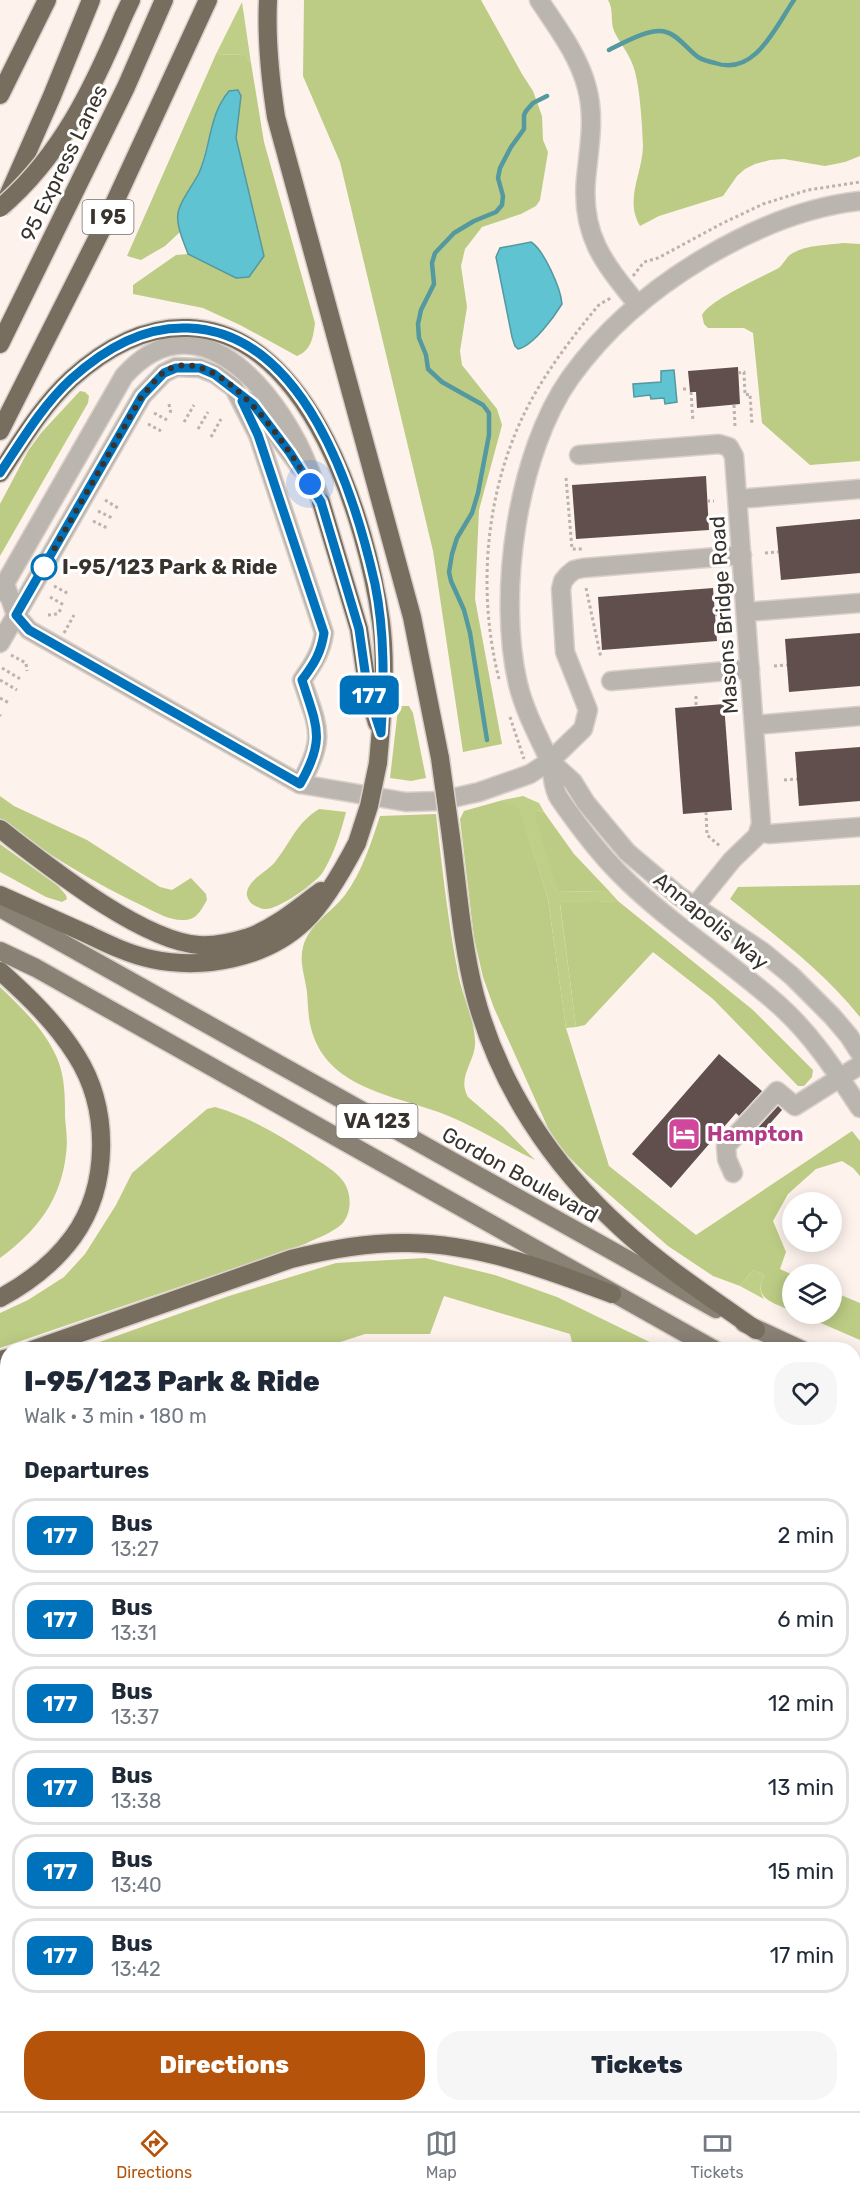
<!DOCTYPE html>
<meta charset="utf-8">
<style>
body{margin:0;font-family:Rubik,sans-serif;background:#f6f6f7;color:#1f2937;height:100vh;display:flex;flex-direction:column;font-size:22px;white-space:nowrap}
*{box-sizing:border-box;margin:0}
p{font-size:20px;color:#747a83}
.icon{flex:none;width:33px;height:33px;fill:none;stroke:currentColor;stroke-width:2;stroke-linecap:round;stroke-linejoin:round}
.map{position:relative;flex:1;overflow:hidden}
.side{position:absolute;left:0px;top:1342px;width:861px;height:770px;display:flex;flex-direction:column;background:#fff;border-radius:24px 24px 0 0;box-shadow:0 3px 15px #0003}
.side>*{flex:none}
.badge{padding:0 12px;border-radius:9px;font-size:21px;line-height:39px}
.tools{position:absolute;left:782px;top:1192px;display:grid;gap:12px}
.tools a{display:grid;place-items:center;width:60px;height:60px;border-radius:50%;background:#fff;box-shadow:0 3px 15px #0003;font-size:30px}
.you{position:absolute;width:30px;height:30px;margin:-15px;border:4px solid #fff;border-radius:50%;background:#1a73e8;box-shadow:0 0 0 9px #1a73e833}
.map>.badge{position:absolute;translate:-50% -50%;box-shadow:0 0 0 3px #fff}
h2{padding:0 24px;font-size:22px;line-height:54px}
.round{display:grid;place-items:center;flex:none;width:63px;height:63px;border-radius:24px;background:#f6f6f7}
.overview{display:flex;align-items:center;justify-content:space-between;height:102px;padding:0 24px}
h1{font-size:28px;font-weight:800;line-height:45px}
.action{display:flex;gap:12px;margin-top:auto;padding:12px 24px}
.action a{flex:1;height:69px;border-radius:24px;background:#b45309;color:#fff;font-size:24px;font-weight:800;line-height:69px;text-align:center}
.action a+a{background:#f6f6f7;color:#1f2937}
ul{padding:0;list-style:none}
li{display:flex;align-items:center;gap:18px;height:75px;margin:0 12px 9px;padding:0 12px;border:3px solid #e0e1e3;border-radius:24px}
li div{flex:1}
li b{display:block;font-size:22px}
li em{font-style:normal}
li .badge{min-width:66px;font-weight:700;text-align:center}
.tab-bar{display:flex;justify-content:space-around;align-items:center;height:84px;border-top:2px solid #e0e1e3;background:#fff;font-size:16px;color:#747a83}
.tab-bar a{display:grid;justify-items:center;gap:3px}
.tab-bar .current{color:#b45309}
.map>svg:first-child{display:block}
</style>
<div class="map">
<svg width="860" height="2111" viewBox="0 0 860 2111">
<rect width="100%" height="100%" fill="#fdf2ec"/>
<g fill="#bfcf88">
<path d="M242 2 251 63 245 55 216 54Z"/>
<path d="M523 796 539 803 544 812 536 810 557 891 610 892 618 901 560 904 576 1027 566 1028 548 899 520 810 503 800Z"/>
<path d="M753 1270 763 1274 764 1279C759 1286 760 1291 764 1299L740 1286Z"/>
<path d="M282 2105H366L363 2111H281Z"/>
<path d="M519 2105H602L599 2111H542Z"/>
</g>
<g fill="#bccc84">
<path d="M304 0H481L522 74 533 91 542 116 543 140 548 152 540 200 536 206 521 214 482 227 465 249 461 266 467 307 460 351 462 365 497 409 502 425 479 510 475 599 502 744 463 752 433 551 340 162 303 76Z"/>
<path d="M608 0H860V156L845 162 825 166 784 159 770 160 755 164 745 169 737 176 723 196 659 216 640 226C624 199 643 173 643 145 642 124 640 81 632 63 628 52 619 42 614 31 610 20 614 10 608 0Z"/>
<path d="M216 54 245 55 251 63 264 142 315 323C313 337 312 350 297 356L240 325 203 308 133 294V285L176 255 188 254 236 278 264 256 236 138 241 96 229 91 222 99 213 123 199 173 178 211 180 232 165 246 141 260 127 256Z"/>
<path d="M843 243 860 244V461L810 465 762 423 753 333 744 328H708L704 324 702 315C710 300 760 278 777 269 784 265 786 256 793 253 807 245 828 245 843 243Z"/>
<path d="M80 391 85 392 89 396 88 403 0 556V504L28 451 41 433Z"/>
<path d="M401 706H409L413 713 426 778 411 781 390 778 398 709Z"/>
<path d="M0 796 14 806 87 840 160 887 172 890 191 878 206 894 207 900C201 910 197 920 184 920 171 921 157 913 145 907 94 883 45 853 0 819Z"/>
<path d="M503 800 520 809 548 899 566 1028 609 1166 696 1235 852 1131 860 1141V1176L853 1168 842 1161 816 1169 788 1194 773 1221 786 1252 780 1269 793 1275 792 1311C777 1304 752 1299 764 1278L763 1274 753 1270 740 1286 713 1276 668 1246 587 1175 563 1151 548 1128 494 1008 483 977 474 938 460 819 464 811Z"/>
<path d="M319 809 346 812C341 832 334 854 323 872 316 883 278 910 265 909 261 909 255 906 252 904 249 901 246 896 247 892 249 879 268 871 275 862 291 842 296 823 319 809Z"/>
<path d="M536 810 544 812 574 854 610 892 557 891 535 817Z"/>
<path d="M436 814C442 867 448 921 458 973 462 996 474 1017 475 1040 477 1061 456 1076 468 1097L503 1127 535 1160C504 1145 473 1125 441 1113 393 1095 326 1088 311 1028 308 1017 308 1004 307 992 305 977 299 962 303 947 309 924 331 913 345 895 362 872 371 843 380 816Z"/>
<path d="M0 844 58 886 66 895 67 899 62 902 46 897 0 872Z"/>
<path d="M860 885V1017C823 971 776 936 730 899L738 887Z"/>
<path d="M618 901 753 1010 813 1070 812 1077 804 1086H798L713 999 653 952 585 1025 576 1027 560 903Z"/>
<path d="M0 987C22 1008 45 1030 57 1058 65 1076 65 1098 65 1117 66 1129 68 1142 66 1154 61 1200 37 1231 0 1258Z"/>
<path d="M215 1107C250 1117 280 1136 310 1155 321 1163 335 1170 343 1181 352 1193 352 1213 342 1224 332 1233 317 1238 305 1244L0 1348V1313L28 1300 64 1277 85 1254 116 1205 132 1173 207 1109Z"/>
<path d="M425 1258 495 1275 557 1297 666 1350H574L570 1334 444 1296 430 1334H365L316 1350H77L229 1296 336 1263Z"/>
<path d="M831 1291 860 1303V1340L800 1314H831Z"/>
<path d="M7 1375V1493H0V1377Z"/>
<path d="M366 2105 519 2104 542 2111H363Z"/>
</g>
<g fill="#5fc3d1" stroke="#5498a0" stroke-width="1.5">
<path d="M238 90 241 96 236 138 264 256 249 277 236 278 188 254C184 242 174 223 179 209 183 197 193 185 199 173 211 146 209 114 229 91Z"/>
<path d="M531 242C544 250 561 289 562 304 554 317 533 346 518 349L515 346 512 337 496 257 500 248Z"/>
<path d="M674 370 677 402 665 404 664 398 651 399 650 395 634 397 633 384 661 382V371Z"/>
</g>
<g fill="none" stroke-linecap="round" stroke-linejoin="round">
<g stroke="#5498a0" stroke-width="4.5">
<path d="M609 50C623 43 651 27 666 32 678 35 688 50 698 57 703 60 710 62 715 63 755 77 776 26 794 0"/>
<path d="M487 740 470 633 464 610 451 581 449 572 452 554 457 538 472 513 478 493 489 435V413L483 405 442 382 428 369 426 355 419 338 418 324 421 310 434 284 432 263 435 253 454 233 474 221 496 212 502 205 503 196 498 178 500 168 511 147 524 129V115L526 111 533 103 547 96"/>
</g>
</g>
<g fill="#604f4c">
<path d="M738 367 740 404 697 408 696 392H690L688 371Z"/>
<path d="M706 476 709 530 576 539 572 485Z"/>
<path d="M860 519V573L781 580 776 527Z"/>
<path d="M713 588 717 641 602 650 598 597Z"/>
<path d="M860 633V686L789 692 785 639Z"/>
<path d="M724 704 732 810 683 814 675 708Z"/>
<path d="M860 747V801L799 806 795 752Z"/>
<path d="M719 1054 762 1091 739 1116 736 1113 671 1188 632 1154Z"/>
<path d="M778 1106 782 1110 760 1135 756 1130Z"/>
</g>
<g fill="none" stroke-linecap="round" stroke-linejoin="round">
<g stroke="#dad0ca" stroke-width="21">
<g id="minor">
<path d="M539 0C557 27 579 56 587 88 595 118 589 148 586 179 581 236 604 263 638 305"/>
<path d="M860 201C804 207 751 230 704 258 652 289 605 329 570 378 517 453 497 595 518 684 524 709 536 732 547 755 554 768 551 786 559 798 577 824 596 850 619 873 668 923 729 960 781 1007 813 1036 836 1072 860 1108"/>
<path d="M249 401 271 427 300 467"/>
<path d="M579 455 719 444 729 447 734 456 761 824 757 836 732 860 694 907"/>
<path d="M738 499 860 489"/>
<path d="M5 584 16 615 29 630 300 784 406 802 439 801 479 792 530 774 550 761 583 729 588 710 565 652 561 589 563 581 568 575 574 570 583 568 742 555"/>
<path d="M0 592 124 376C192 300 263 377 297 442 307 461 314 481 321 502"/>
<path d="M746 612 860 603"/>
<path d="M0 643 142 396 164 373 176 367 200 368 215 374 234 388 258 435 324 633C321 653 313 664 302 680 318 728 327 737 300 784"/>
<path d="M611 681 750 669"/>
<path d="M755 725 860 716"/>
<path d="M550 761 573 782 586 803 627 852 679 896 763 952 792 976 832 1016 849 1036 860 1053"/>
<path d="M759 832 769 834 860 827"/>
<path d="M733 1173 727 1159 726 1146 777 1091 795 1106 860 1065"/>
<path d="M854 1502 860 1501"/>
<path d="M0 1567H8"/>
<path d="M854 1791H860"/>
<path d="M854 1838 860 1839"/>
<path d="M854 1937H860"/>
<path d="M0 1960H8"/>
<path d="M854 2070 860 2061"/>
<path d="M719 2111 721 2104"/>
</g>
</g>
<g stroke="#dad0ca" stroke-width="21">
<g id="major">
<path d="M0 908 716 1309"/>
<path d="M0 951 36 968 715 1350"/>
<path d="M744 1323 802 1350"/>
<path d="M854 1371 860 1374"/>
<path d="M854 1409 860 1411"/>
<path d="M0 2082H8"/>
<path d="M854 2085 860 2086"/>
</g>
</g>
<g stroke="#dad0ca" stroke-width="21">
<g id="highway">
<path d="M268 0C266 40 270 78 276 117L412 617 440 758"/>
<path d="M123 17 131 0"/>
<path d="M0 95 47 0"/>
<path d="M4 205 52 96 91 0"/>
<path d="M0 344 126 87 164 0"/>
<path d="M0 431 107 219 208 0"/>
<path d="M0 473C22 440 42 406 71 379 104 349 144 326 189 328 311 333 367 523 381 622 387 669 382 717 378 763"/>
<path d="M321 502 359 629 368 692 377 723"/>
<path d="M0 829C47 865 141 941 199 945 215 946 233 942 249 937 275 928 299 907 321 891"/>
<path d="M451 837C458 890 462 944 475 995 499 1086 552 1165 621 1228 662 1266 710 1297 756 1330"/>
<path d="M0 895C29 908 58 921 87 934 108 944 128 954 151 959 202 970 265 959 304 922 325 902 344 868 357 843"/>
<path d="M0 971C28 996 56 1023 76 1055 110 1108 110 1186 73 1237 54 1263 28 1283 0 1298"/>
<path d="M32 1350 291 1259C330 1249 369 1242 409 1243 479 1244 548 1270 612 1294"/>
<path d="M0 1360 8 1358"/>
</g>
</g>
<g stroke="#bcb3ad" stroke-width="3" stroke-dasharray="3 3" stroke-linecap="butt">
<path d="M633 276 644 262 658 258 721 224 763 204 808 190 860 182"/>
<path d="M738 373 744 372 745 395 750 394 752 425"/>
<path d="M683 389H689"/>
<path d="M691 392 693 422"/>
<path d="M169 404 171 414"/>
<path d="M734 405 735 426"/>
<path d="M154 413 167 420"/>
<path d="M184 422 194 405"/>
<path d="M148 424 161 431"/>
<path d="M198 429 208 412"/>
<path d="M211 437 221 419"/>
<path d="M566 478 572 549H582"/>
<path d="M105 500 118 508"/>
<path d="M707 501H714"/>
<path d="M98 511 112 518"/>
<path d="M93 521 107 528"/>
<path d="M765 553 778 552"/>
<path d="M54 586 69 594"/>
<path d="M586 588 601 658"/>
<path d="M50 597 64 605"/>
<path d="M48 615 57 614 62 608"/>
<path d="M715 615 723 614"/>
<path d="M64 633 74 615"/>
<path d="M11 655 26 663 27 671"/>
<path d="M774 666 787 665"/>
<path d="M2 668 22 680"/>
<path d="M499 679C477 592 485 493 525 412 544 374 570 340 597 307 600 303 607 301 612 297"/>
<path d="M0 680 17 690"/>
<path d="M696 696V706"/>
<path d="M0 698 9 703"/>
<path d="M0 715 1 716"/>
<path d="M510 717 524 759"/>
<path d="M784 780 797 779"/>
<path d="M706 812 707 835 721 847"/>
<path d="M854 1913H860"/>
</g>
<use href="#minor" stroke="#bab6af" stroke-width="18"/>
<use href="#major" stroke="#888174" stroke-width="18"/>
<use href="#highway" stroke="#776e60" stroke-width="18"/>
<g stroke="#dad0ca" stroke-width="21" stroke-linecap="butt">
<g id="highway-bridge">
<path d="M0 208C61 156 93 88 123 17"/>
<path d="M440 758 451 837"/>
<path d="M357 843 369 806 378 763"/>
</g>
</g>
<use href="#highway-bridge" stroke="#776e60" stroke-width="18"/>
</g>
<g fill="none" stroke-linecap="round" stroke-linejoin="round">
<g stroke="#fff" stroke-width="14">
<path id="line" d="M0 473C22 440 42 406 71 379 103 350 144 326 188 328 304 332 354 491 375 584 385 633 384 684 381 733L368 693 359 629 321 502 290 453 253 404 214 374 200 368H176L164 373 142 396 16 615 29 630 300 784C326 739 317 727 302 680 314 664 321 653 324 633L258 435 242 401"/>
</g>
<use href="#line" stroke="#0072bc" stroke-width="9"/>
<path stroke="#39332e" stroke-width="6" stroke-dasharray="0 10.8" d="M44 567 142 396C149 389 156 378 164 372 217 337 289 449 310 484"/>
</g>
<defs>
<g id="hotel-square" transform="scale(1.725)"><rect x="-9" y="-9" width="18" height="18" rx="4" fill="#d1479c" stroke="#fff"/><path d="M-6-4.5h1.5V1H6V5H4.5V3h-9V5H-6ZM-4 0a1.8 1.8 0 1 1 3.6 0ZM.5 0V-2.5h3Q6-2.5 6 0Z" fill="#fff"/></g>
</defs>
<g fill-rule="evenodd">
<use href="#hotel-square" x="684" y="1134"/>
</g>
<circle fill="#fff" stroke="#0072bc" stroke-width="3" cx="44" cy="567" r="12"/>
<g text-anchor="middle" stroke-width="6" stroke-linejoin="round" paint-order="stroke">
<g fill="#fff" stroke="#74706d" stroke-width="1.5">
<rect x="82.5" y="200" width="51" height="34" rx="4.5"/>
<rect x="336.5" y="1104" width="81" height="34" rx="4.5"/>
</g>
<g font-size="20" font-weight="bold" fill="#39332e">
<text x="108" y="224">I 95</text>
<text x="377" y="1128">VA 123</text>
</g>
<g font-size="21" fill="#39332e" stroke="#fff">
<text transform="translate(64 163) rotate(-64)" y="7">95 Express Lanes</text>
<text transform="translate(724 615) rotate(-94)" y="7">Masons Bridge Road</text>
<text transform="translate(711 921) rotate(39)" y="7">Annapolis Way</text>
<text transform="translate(520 1175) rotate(29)" y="7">Gordon Boulevard</text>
</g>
<g font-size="21" font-weight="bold" fill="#39332e" stroke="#fff" text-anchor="start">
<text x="62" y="574">I-95/123 Park &amp; Ride</text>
</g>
<g font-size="21" font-weight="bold" fill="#b23c85" stroke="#fff" text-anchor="start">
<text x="707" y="1141">Hampton</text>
</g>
</g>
</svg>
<div class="tools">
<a><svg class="icon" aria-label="locate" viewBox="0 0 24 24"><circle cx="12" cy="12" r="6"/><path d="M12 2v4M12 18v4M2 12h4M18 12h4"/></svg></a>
<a><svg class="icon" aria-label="layers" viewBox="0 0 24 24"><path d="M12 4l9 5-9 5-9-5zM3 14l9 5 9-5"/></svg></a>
</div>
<div class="you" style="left:310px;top:484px"></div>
<b class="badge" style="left:369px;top:695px;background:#0072bc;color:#fff">177</b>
<section class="side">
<div class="overview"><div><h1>I-95/123 Park &amp; Ride</h1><p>Walk · 3 min · 180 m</p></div><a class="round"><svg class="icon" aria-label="heart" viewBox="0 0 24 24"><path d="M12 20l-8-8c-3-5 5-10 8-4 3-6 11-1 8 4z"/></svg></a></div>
<h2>Departures</h2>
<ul>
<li><span class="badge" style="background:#0072bc;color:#fff">177</span><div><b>Bus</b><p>13:27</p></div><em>2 min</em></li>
<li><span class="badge" style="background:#0072bc;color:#fff">177</span><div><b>Bus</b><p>13:31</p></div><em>6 min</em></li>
<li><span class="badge" style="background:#0072bc;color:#fff">177</span><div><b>Bus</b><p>13:37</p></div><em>12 min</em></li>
<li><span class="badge" style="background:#0072bc;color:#fff">177</span><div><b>Bus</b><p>13:38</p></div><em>13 min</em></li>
<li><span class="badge" style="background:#0072bc;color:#fff">177</span><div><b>Bus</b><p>13:40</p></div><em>15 min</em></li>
<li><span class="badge" style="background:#0072bc;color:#fff">177</span><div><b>Bus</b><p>13:42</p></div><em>17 min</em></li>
</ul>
<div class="action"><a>Directions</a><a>Tickets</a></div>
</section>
</div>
<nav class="tab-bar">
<a class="current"><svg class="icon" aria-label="directions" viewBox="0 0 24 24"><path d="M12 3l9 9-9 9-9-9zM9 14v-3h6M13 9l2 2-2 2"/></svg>Directions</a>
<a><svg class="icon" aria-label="map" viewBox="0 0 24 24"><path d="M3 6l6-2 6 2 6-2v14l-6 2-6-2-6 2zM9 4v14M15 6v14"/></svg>Map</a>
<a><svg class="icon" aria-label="tickets" viewBox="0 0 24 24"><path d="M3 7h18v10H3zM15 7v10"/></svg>Tickets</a>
</nav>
